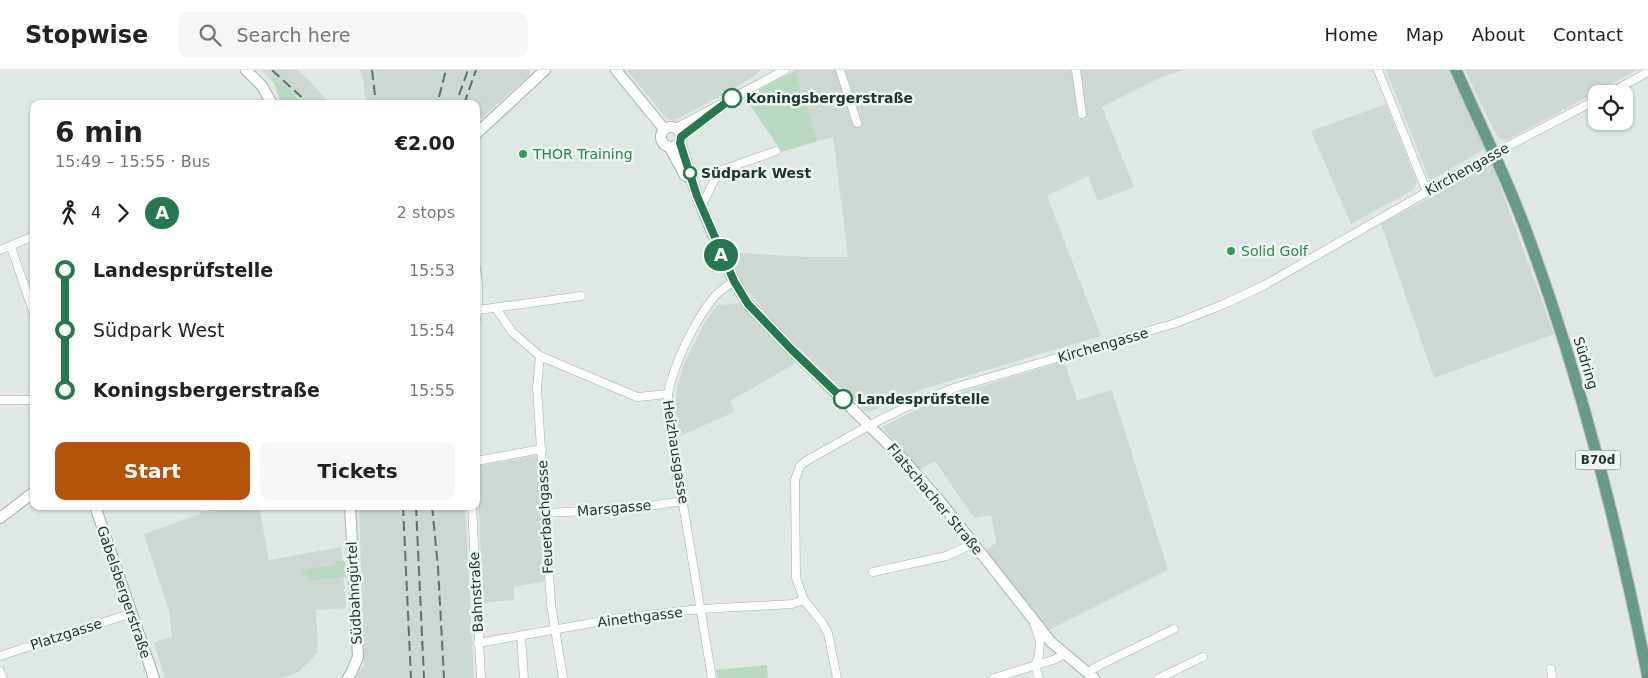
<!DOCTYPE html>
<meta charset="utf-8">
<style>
body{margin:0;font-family:"DejaVu Sans",sans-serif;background:#f6f6f6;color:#222;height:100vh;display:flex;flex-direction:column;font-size:19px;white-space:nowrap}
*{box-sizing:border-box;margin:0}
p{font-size:16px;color:#767676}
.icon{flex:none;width:28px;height:28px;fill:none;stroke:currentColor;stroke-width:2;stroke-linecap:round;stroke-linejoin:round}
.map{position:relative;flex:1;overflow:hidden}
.panel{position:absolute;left:30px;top:30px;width:450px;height:410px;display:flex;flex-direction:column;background:#fff;border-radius:10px;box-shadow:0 1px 4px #0004}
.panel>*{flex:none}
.badge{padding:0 10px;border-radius:16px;font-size:18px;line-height:32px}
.tools{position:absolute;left:1588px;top:15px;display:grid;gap:10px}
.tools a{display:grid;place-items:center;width:45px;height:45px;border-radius:10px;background:#fff;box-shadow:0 1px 4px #0004;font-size:25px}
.map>.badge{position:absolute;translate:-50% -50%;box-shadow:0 0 0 2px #fff}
.legs{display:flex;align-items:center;gap:8px;height:55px;padding:0 25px;font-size:16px}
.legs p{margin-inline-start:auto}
.overview{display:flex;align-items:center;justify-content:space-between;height:85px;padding:0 25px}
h1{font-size:28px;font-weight:600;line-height:38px}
.button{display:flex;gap:10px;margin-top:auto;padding:10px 25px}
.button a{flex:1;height:58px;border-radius:10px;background:#b45309;color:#fff;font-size:20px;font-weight:600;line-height:58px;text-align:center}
.button a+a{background:#f6f6f6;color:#222}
ul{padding:0 25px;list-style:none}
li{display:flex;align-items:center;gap:18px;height:60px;font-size:19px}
li i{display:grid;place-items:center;width:8px;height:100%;margin:0 6px;background:currentColor}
li i::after{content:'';width:12px;height:12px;margin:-6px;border:4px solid;border-radius:50%;background:#fff}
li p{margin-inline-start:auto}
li:first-child i{background:linear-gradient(#0000 50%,currentColor 0)}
li:last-child i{background:linear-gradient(currentColor 50%,#0000 0)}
header{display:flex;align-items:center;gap:30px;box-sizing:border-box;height:70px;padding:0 25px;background:#fff;border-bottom:1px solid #e0e0e0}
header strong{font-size:24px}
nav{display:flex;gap:28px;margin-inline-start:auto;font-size:18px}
.search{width:350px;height:45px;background:#f6f6f6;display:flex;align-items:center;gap:12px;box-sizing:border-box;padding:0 18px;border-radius:10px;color:#767676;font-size:19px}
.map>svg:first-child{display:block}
</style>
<header>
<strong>Stopwise</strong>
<div class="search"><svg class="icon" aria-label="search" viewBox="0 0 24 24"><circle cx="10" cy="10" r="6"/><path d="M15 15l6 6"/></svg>Search here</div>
<nav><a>Home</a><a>Map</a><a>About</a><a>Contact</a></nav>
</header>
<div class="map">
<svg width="1648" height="608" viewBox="0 0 1648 608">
<rect width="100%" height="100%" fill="#dfe8e4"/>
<g fill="#cdd8d3">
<path d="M262 0H296L308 9 330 34H302L289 18 269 8Z"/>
<path d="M359 0H530V5L476 53V34H366L363 9Z"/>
<path d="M627 0H760L756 5 728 22 677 49 671 50 666 48Z"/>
<path d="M794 0H1182L1157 9 1102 37 1134 117 1098 131 1088 106 1047 126 1101 266 923 319 869 342 864 341 771 250 738 208 726 182 810 187H848L833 67 818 71Z"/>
<path d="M1386 0H1450L1485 79 1430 111Z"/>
<path d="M1465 0H1637L1509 69 1504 70 1499 68 1493 59Z"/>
<path d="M1386 34 1417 112 1413 120 1351 154 1311 61Z"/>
<path d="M1492 94 1554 264 1434 308 1381 154Z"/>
<path d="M740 233 796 293 730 331 734 342 680 366 675 338 678 312 686 289 705 252 717 235Z"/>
<path d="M1064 291 1077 330 1112 320 1168 500 1047 561 984 481 996 473 991 445 974 448 935 391 919 400 882 357 913 341 956 324Z"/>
<path d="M539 385 546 511 514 517V530L483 533 477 396Z"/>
<path d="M240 436H259L269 490 341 477 346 538 316 540 318 582 299 602 282 608H165L154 573 172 566 169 541 144 464 200 444V442Z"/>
<path d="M359 436H465L474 608H354L364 596Z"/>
</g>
<g fill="#b9d8c1">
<path d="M795 1 818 71 782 82 745 28 769 14Z"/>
<path d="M269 8 289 18 302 34H281L275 15Z"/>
<path d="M335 491H345L346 507 312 510 303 503 302 500 335 495Z"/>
<path d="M767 595 768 608H718L716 600Z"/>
</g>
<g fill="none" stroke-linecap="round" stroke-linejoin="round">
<g stroke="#a3afab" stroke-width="9">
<g id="street">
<path d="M840 0 857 53"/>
<path d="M1076 0 1082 44"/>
<path d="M1378 0 1427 122"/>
<path d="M1608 24 1648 2"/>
<path d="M676 58 785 0"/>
<path d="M681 67 714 43 720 36"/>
<path d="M701 137 719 101 776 81"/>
<path d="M11 177 34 244"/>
<path d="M0 180 34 166"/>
<path d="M476 198C479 215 479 233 476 250"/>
<path d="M496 238 512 262 540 286 637 327 668 324 669 350 712 608"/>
<path d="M478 240 581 226"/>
<path d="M540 286 537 317 551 534 563 608"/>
<path d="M668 324C673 295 696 248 715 226 720 220 728 216 734 211"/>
<path d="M0 330H34"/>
<path d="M476 391 542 379"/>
<path d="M472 436 481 608"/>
<path d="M545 443 628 439 683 431"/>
<path d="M873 502 946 486 973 474"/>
<path d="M1034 553 1040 571 1039 586 1035 596 1039 608"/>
<path d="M521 566 524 608"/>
<path d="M478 573 620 548 701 539 792 534 804 530"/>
<path d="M0 586 132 543"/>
<path d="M1551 599 1552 608"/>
<path d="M0 601 3 608"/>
<path d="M1088 602 1100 595 1174 559"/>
<path d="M837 608 828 563 821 551 804 530 796 508 795 410 800 396 806 391 870 355 908 336 954 318 1176 253 1222 235 1263 216 1495 83 1596 30"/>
<path d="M994 608 1053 590 1065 584"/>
<path d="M1159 608 1203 587"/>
</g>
</g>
<g stroke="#9fb3ab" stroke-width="12">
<g id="secondary">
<path d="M246 0 262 16 272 34"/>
<path d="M616 0 664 59"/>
<circle cx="671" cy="67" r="10"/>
<path d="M476 64 545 0"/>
<path d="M680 73 697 126 721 184 734 211 748 234 791 279 903 389 939 430 1051 572 1094 608"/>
<path d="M670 78 685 106"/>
<path d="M95 436 154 608"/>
<path d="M0 448 34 422"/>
<path d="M348 608 352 601 358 587 350 436"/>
</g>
</g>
<g stroke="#bdc3c1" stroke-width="13">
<path id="primary" d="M1456 0C1482 59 1511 117 1532 177 1583 317 1619 462 1648 608"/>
</g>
<use href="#street" stroke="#fff" stroke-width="8"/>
<use href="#secondary" stroke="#fff" stroke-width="10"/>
<use href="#primary" stroke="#689a8c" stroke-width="11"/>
<g stroke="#5c726c" stroke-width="2" stroke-dasharray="10 5" stroke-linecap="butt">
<path d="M272 0 309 34"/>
<path d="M372 0 376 34"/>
<path d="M459 25 468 0"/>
<path d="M439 27 446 0"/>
<path d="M464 34 476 0"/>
<path d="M403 436 411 608"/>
<path d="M416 436 424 608"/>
<path d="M432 436 438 497 444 608"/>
</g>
</g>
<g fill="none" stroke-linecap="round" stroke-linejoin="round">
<g stroke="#fff" stroke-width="11">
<path id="line-1" d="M732 28 681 67 680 73 697 126 734 211 748 234 791 279 843 329"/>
</g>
<use href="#line-1" stroke="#267850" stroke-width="8"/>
</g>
<g fill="#fff" stroke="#267850" stroke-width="2.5">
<circle cx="732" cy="28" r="9"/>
<circle cx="690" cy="103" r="6"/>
<circle cx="843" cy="329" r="9"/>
</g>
<g fill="#2e9e5b" stroke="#eff6f2" stroke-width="2">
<circle cx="523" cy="84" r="5"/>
<circle cx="1231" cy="181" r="5"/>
</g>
<g text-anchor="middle" stroke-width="5" stroke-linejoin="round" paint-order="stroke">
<rect fill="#eff6f2" stroke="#60706b" stroke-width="1" x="1575.5" y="380.5" width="45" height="19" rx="4"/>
<g font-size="12" font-weight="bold" fill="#223631">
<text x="1598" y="394">B70d</text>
</g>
<g font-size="14" font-weight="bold" fill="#223631" stroke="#eff6f2" text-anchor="start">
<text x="746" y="33">Koningsbergerstraße</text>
<text x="701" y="108">Südpark West</text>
<text x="857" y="334">Landesprüfstelle</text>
</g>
<g font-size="14" fill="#27864d" stroke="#eff6f2" text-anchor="start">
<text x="533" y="89">THOR Training</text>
<text x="1241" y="186">Solid Golf</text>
</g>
<g font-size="14" fill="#223631" stroke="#eff6f2">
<text transform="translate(1467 99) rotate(-29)" y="5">Kirchengasse</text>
<text transform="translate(1103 275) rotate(-16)" y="5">Kirchengasse</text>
<text transform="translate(1586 293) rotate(73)" y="5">Südring</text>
<text transform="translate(676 382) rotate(81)" y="5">Heizhausgasse</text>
<text transform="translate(935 429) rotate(50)" y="5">Flatschacher Straße</text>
<text transform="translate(614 438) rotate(-5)" y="5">Marsgasse</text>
<text transform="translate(545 447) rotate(-93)" y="5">Feuerbachgasse</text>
<text transform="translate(124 522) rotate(71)" y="5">Gabelsbergerstraße</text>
<text transform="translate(476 522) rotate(-93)" y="5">Bahnstraße</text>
<text transform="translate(354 523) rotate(-93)" y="5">Südbahngürtel</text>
<text transform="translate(640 547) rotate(-7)" y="5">Ainethgasse</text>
<text transform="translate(66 564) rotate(-18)" y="5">Platzgasse</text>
</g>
</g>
</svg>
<div class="tools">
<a><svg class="icon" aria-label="locate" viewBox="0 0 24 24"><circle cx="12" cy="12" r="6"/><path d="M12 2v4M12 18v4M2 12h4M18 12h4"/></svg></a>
</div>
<b class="badge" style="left:721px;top:185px;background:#267850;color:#fff">A</b>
<section class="panel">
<div class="overview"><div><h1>6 min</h1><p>15:49 – 15:55 · Bus</p></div><b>€2.00</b></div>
<div class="legs"><svg class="icon" aria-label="walk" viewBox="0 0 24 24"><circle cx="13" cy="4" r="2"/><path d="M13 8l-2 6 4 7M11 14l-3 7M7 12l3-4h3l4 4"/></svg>4<svg class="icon" aria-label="forward" viewBox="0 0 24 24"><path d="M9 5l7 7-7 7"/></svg><b class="badge" style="background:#267850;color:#fff">A</b><p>2 stops</p></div>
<ul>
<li><i style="color:#267850"></i><b>Landesprüfstelle</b><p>15:53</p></li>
<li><i style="color:#267850"></i><span>Südpark West</span><p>15:54</p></li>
<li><i style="color:#267850"></i><b>Koningsbergerstraße</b><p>15:55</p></li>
</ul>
<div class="button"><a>Start</a><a>Tickets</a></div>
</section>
</div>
